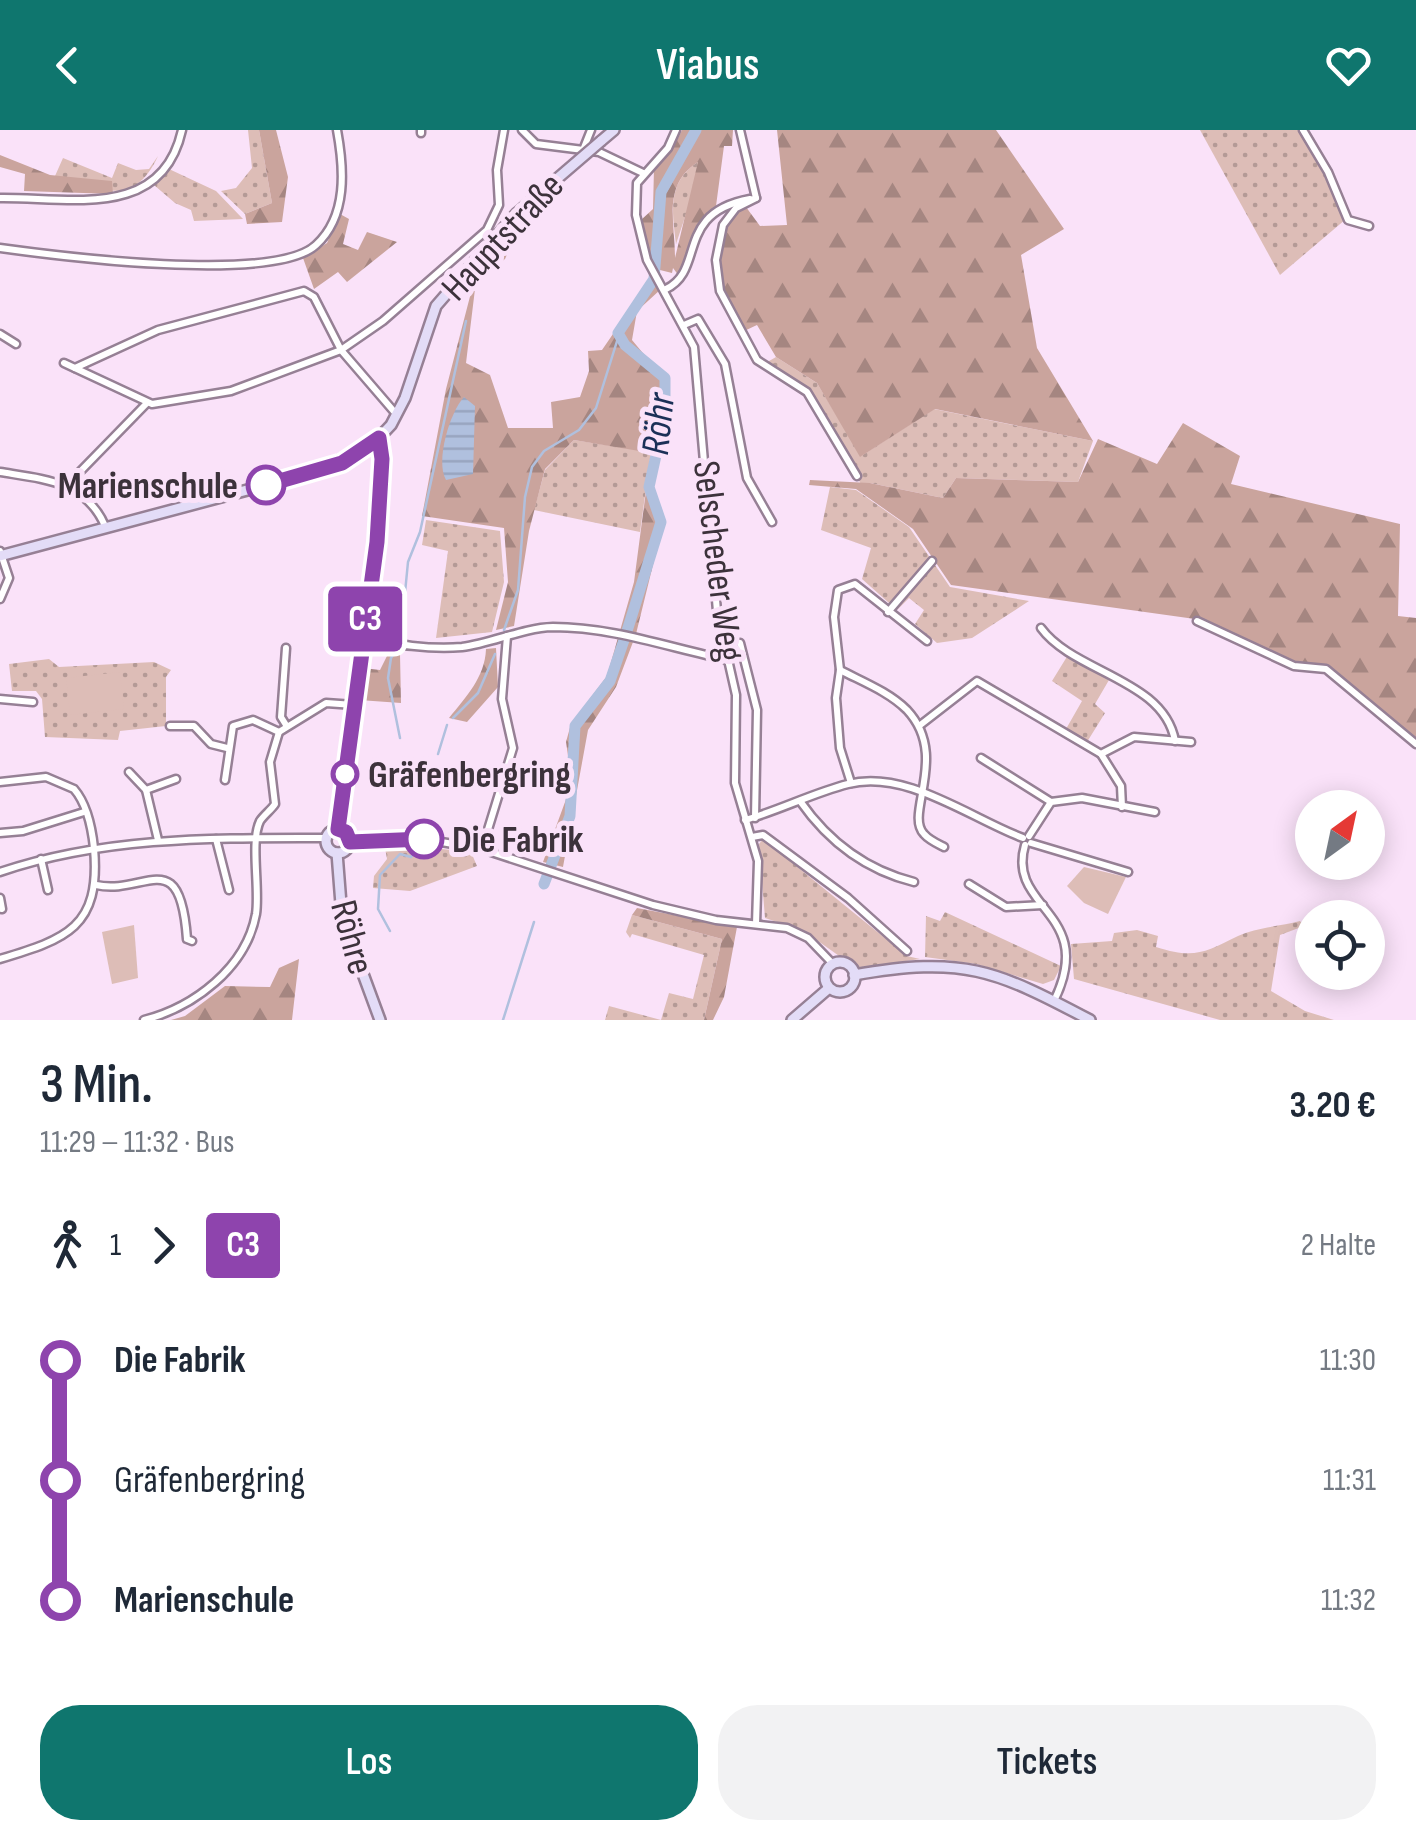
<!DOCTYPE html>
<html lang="de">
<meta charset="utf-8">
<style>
body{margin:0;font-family:"Sofia Sans Condensed",sans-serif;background:#f2f2f3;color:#1f2937;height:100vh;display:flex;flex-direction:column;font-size:38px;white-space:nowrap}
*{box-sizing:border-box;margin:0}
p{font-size:32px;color:#747a83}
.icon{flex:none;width:55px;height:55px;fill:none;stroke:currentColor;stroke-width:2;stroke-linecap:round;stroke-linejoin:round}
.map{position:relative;height:890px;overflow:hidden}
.panel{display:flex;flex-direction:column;background:#fff;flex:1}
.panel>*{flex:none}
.badge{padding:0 20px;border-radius:8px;font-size:35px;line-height:65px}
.needle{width:65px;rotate:33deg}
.buttons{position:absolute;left:1295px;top:660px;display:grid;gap:20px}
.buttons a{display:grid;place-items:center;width:90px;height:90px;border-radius:50%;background:#fff;box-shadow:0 5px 25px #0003;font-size:50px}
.map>.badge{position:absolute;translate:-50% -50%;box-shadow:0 0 0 5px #fff}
.legs{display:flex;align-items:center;gap:15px;height:110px;padding:0 40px;font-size:32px}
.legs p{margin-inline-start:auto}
.headline{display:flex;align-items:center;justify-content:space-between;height:170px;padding:0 40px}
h1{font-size:55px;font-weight:600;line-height:75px}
.button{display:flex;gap:20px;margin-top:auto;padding:20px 40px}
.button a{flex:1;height:115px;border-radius:40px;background:#0f766e;color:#fff;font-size:40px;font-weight:600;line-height:115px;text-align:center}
.button a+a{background:#f2f2f3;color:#1f2937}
ul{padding:0 40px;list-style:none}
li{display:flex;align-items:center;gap:35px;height:120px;font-size:38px}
li i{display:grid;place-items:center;width:15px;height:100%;margin:0 12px;background:currentColor}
li i::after{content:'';width:25px;height:25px;margin:-12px;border:8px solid;border-radius:50%;background:#fff}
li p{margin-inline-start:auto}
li:first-child i{background:linear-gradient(#0000 50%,currentColor 0)}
li:last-child i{background:linear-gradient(currentColor 50%,#0000 0)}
header{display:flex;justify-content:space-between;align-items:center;height:130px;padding:0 40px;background:#0f766e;color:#fff;font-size:45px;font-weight:600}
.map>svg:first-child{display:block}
</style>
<header><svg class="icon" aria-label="back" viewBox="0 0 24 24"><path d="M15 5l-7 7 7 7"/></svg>Viabus<svg class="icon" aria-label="heart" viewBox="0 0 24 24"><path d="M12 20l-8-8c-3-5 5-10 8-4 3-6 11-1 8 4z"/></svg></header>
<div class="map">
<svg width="1416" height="890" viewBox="0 0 1416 890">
<defs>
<pattern id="grass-dots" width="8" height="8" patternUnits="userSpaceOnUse" patternTransform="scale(2.5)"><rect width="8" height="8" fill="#ddbdb7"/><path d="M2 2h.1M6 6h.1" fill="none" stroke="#b49a96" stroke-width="1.8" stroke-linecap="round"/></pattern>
<pattern id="forest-firs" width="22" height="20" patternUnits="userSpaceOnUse" patternTransform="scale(2.5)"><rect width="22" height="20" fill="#caa49d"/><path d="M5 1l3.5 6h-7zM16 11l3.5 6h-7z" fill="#a58681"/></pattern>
<pattern id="water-rules" width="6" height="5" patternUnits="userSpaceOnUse" patternTransform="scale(2.5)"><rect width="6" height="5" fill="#b0c0de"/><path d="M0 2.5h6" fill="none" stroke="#98a5bf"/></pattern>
</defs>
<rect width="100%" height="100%" fill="#fae2f9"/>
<g fill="url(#grass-dots)">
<path d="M248 0H259L272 73 245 84 221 61 236 58 252 38Z"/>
<path d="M1200 0H1300L1320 31 1346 89 1280 145Z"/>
<path d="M158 26C134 79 99 59 55 46L63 28 112 48 118 33 136 40 149 39Z"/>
<path d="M699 31 698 48 676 114C672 79 667 52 699 31Z"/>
<path d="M169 39 216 61 243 89 194 91 191 80 175 73 154 55Z"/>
<path d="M776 227 817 253 861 326 934 279 1093 311 1078 352 956 348 943 368 870 353 862 356 810 262 764 234Z"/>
<path d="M574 310 651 322 640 402 534 380 545 340Z"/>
<path d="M830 357 856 360 909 397 950 457 1029 471 972 508 937 513 915 494 924 480 909 468 897 480 862 449 871 418 821 400Z"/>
<path d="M426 390 500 401 504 452 492 502 436 508 448 421 422 415Z"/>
<path d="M1068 525 1109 550 1095 574 1105 583 1087 612 1066 599 1082 571 1052 551Z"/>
<path d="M49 529 59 537 154 532 171 540 166 547V596L120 601 118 610 45 607 42 569 36 561H12L9 534Z"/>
<path d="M763 709 907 826 920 829 856 838 804 801 765 788 759 714Z"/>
<path d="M422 717 471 722 477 736 410 761 373 758 374 746 387 729 385 718Z"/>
<path d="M945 782 1061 836 1054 850 1043 854 976 834 925 827 926 786 940 791Z"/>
<path d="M632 785 722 809 704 890H605L609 876 661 890 669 863 693 869 704 825 632 804 630 808 626 802Z"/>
<path d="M1300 791 1304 796 1280 805 1271 861 1305 881 1334 890H1220L1074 849 1071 814 1112 811 1114 803 1137 800 1158 806 1156 817C1194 829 1204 823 1238 806 1255 798 1281 796 1300 791Z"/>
</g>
<g fill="url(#forest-firs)" fill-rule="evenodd">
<path d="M259 0H276L288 47 282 92 247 94 245 84 272 73Z"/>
<path d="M682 0H733L732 16H724L716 76 699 96 679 146 673 138 672 143 660 140 648 123 641 90 653 79 654 38 671 22ZM698 32 675 128C675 91 662 55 698 32Z"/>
<path d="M777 0H996L1064 99 1021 125 1037 218 1093 311 935 279 860 327 817 253 776 227 757 195 742 202C726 168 696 99 746 77L760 96 787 95Z"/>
<path d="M0 25 50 45 112 51 113 64 24 61 25 44 0 37Z"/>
<path d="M340 84 349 89 343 114 358 120 367 102 397 112 347 152 338 142 314 159 303 128 327 113Z"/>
<path d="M523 89 505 129 479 149 475 159 466 233 490 245 508 298H553L551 272 580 267 589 241 588 221 602 220 652 147 660 160 637 181 632 210 662 246 672 286 667 289 653 356 664 390 636 504 616 557 588 600 563 737 543 732 572 653 566 612 571 594 607 546 634 452 651 323 574 310 545 339 529 401 514 496 496 500 508 452 504 398 422 386 446 259 474 151Z"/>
<path d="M1183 293 1240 326 1231 354 1400 394 1398 486 1416 488V609L1330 538 1294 533 1195 489 951 455 913 399 856 359 809 355 810 350 870 353 943 368 956 348 1078 352 1098 309 1157 334Z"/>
<path d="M496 518 498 557 467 592 449 588C466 567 485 547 486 519Z"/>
<path d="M388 524H400L401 573 359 570 363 538 380 540Z"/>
<path d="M637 778 737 797 724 867 713 890H704L722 809 632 785Z"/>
<path d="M299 829 292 890H171L185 886 225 856 270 857 279 838Z"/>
</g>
<g fill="#ddbdb7">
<path d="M120 542 124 579 70 585 66 548Z"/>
<path d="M1084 737 1126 747 1108 784 1084 773 1067 756Z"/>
<path d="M134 795 138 848 112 854 102 802Z"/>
</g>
<path fill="url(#water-rules)" d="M464 267 475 276 473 344 446 350C435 331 450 282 464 267Z"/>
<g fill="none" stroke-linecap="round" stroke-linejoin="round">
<g stroke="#b0c0de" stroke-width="2.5">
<path d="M504 500 518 460 525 367 532 337 544 321 579 300 596 278 618 208"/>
<path d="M453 588 478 563 495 524"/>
<path d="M400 608 388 548 391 528 400 514 408 432 420 402 466 191"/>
<path d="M438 624 447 595"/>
<path d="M390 801 378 779 380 745 400 724 411 727 417 719"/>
<path d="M503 890 534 792"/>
</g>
<g stroke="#b0c0de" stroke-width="11">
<path d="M627 501 661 392 649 357 665 285V248L625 215 618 203 654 149 661 62 696 0"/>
<path d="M544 754 570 686 575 596 610 551 624 510"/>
</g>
<g stroke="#968095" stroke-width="11">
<g id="street">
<path d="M522 0 536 14 599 22 643 43"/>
<path d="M676 0 668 18 637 53 636 85 647 130 694 217 717 481 736 565 735 653 758 731 756 794"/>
<path d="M740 0 756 68"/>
<path d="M1303 0 1328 42 1348 90 1369 96"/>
<path d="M421 3V0"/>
<path d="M583 20 591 0"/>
<path d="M0 68C68 67 162 91 182 0"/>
<path d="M756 68 736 78 723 95 716 130 720 161 757 230 807 262 857 346"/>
<path d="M0 118C58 126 274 154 316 115 348 86 344 38 337 0"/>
<path d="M666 159C706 140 674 83 750 69"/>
<path d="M684 195 698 189 725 234 747 348 772 392"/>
<path d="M0 204 16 214"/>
<path d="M64 233 152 274 231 261 341 220 383 191 487 100 499 75 497 40 504 0"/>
<path d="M75 238 158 200 304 161 314 167 341 220 397 285"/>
<path d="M0 342C43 349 86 351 105 396"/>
<path d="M68 354 147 273"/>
<path d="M0 421 9 448 0 469"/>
<path d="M888 482 932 431"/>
<path d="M1197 491 1294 536 1326 539 1416 614"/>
<path d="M1041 498C1074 543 1164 549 1175 611"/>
<path d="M362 508C395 514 429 520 462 517 493 513 522 498 553 497 613 497 670 518 728 530"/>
<path d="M740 513 757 580 755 688"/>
<path d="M286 518 281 587 286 595"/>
<path d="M840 540C863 552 889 562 907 580 950 626 904 684 924 704 929 710 938 714 944 717"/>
<path d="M0 569 33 572"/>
<path d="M170 596H194L211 614 227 618"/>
<path d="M919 596 977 551 1101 624 1121 656 1122 677"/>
<path d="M1101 624 1134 607 1191 612"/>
<path d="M981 628 1051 672"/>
<path d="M129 642 146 660 158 710"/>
<path d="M225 650 233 596 253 590 279 602"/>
<path d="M0 652 46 647 74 659C87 674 92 699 94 718 101 798 66 809 0 829"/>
<path d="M851 653 840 618 836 568 840 540 834 487 838 460 855 454 927 511"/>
<path d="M146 660 176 649"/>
<path d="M800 671C828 711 866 740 914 752"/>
<path d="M745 690C780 680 813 663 848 654 906 639 970 688 1023 708"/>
<path d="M0 703 23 701 84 682"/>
<path d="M1029 706 1051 672 1082 668 1155 682"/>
<path d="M752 707 763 705 848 768 907 821"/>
<path d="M216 709 229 760"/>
<path d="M350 711 424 709 482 719 653 775 716 790 787 798 808 808 833 834"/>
<path d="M1031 713 1128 742"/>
<path d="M1025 715C1006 779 1098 782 1054 871"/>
<path d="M482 719 513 618 502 569 507 506"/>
<path d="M41 729 48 760"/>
<path d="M0 742C106 706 215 708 326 708"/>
<path d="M969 754 1006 777 1043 775"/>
<path d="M96 755C145 766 180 712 187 809L192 811 187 809"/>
<path d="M0 768 2 779"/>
<path d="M144 890C194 877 246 838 256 784 260 759 250 711 260 691 264 685 271 680 275 674L270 632 279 602 326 573 354 575"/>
</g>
</g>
<g stroke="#968095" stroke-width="14">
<g id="secondary">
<path d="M601 11 614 0"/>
<path d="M0 426 311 343 372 315 391 295 405 268 436 176 516 84"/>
<path d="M338 699 377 412 382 329 379 308"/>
<circle cx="338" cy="711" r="12"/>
<path d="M337 723 342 787 380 890"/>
<circle cx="840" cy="847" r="15"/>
<path d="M854 845C963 826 994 839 1090 890"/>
<path d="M792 890 829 858"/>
</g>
</g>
<use href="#street" stroke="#fff" stroke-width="6"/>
<use href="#secondary" stroke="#e3dcf7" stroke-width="9"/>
<g stroke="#968095" stroke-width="14" stroke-linecap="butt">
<path id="secondary-bridge" d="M516 84 601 11"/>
</g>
<use href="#secondary-bridge" stroke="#e3dcf7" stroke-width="9"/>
</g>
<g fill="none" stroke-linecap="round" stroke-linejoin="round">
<g stroke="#fff" stroke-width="22">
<path id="line-1" d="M266 355 342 333 379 308 382 329 377 412 338 699 346 702 350 712 424 709"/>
</g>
<use href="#line-1" stroke="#8e44ad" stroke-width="15"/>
</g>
<g fill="#fff" stroke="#8e44ad" stroke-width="5">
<circle cx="266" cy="355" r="18"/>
<circle cx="345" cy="644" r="12"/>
<circle cx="424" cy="709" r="18"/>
</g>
<g text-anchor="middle" stroke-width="10" stroke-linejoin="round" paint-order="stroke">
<g font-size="38" fill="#3c323b" stroke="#fae2f9">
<text transform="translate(502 106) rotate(-47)" y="13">Hauptstraße</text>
<text transform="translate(719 431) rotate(83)" y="13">Selscheder Weg</text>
<text transform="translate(353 807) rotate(75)" y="13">Röhre</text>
</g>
<g font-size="38" font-weight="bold" fill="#3c323b" stroke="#fae2f9" text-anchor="start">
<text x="238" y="368" text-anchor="end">Marienschule</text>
<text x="368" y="657">Gräfenbergring</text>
<text x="452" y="722">Die Fabrik</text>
</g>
<g font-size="40" font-style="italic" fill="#1b3057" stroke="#fae2f9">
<text transform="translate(657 294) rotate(-84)" y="14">Röhr</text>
</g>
</g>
</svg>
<div class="buttons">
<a><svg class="needle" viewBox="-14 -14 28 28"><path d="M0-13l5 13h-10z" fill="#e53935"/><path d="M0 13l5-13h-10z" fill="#747a83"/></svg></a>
<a><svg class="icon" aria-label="locate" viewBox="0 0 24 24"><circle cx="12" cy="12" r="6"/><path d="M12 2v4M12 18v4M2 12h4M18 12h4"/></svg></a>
</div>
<b class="badge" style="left:365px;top:489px;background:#8e44ad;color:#fff">C3</b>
</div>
<section class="panel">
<div class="headline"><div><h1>3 Min.</h1><p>11:29 – 11:32 · Bus</p></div><b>3.20 €</b></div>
<div class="legs"><svg class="icon" aria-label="walk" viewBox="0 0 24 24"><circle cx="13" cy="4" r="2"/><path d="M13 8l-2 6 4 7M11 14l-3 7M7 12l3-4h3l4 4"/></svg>1<svg class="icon" aria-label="forward" viewBox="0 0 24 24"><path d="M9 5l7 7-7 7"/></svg><b class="badge" style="background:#8e44ad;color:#fff">C3</b><p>2 Halte</p></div>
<ul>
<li><i style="color:#8e44ad"></i><b>Die Fabrik</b><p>11:30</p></li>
<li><i style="color:#8e44ad"></i><span>Gräfenbergring</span><p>11:31</p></li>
<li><i style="color:#8e44ad"></i><b>Marienschule</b><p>11:32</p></li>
</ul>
<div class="button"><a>Los</a><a>Tickets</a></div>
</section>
